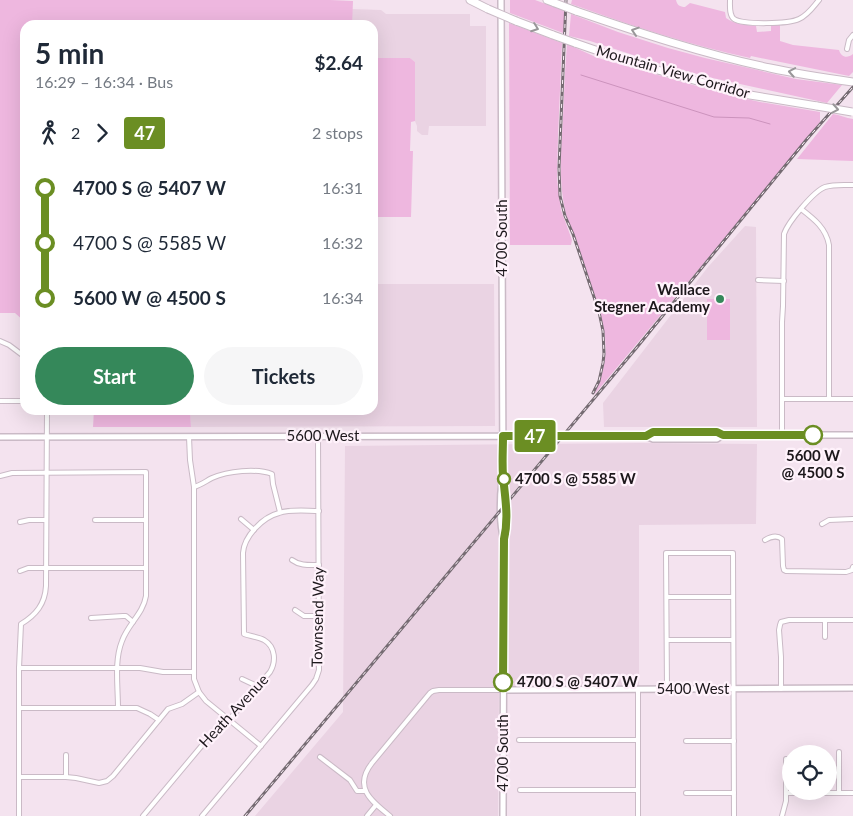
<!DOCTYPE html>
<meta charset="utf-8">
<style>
body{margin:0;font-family:Lato,sans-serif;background:#f6f6f7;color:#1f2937;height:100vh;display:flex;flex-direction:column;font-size:19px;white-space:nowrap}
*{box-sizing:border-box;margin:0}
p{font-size:16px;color:#747a83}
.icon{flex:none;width:28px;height:28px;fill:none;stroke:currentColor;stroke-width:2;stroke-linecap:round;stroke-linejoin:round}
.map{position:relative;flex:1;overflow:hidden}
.sheet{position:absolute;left:20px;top:20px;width:358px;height:395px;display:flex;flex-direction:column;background:#fff;border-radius:15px;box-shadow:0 5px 20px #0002}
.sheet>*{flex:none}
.badge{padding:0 10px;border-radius:4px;font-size:18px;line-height:32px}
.controls{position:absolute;left:782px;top:745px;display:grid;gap:10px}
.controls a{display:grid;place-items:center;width:55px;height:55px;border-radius:50%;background:#fff;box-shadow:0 5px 20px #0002;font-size:25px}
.map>.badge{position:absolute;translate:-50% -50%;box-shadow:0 0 0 2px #fff}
.legs{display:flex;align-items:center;gap:8px;height:55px;padding:0 15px;font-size:16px}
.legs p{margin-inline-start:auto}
.summary{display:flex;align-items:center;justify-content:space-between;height:85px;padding:0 15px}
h1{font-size:28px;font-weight:700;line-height:38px}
.button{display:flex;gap:10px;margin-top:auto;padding:10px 15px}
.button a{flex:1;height:58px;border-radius:30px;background:#35885a;color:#fff;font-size:20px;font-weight:700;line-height:58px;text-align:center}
.button a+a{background:#f6f6f7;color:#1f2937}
ul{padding:0 15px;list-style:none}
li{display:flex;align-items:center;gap:18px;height:55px;font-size:19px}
li i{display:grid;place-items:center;width:8px;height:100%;margin:0 6px;background:currentColor}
li i::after{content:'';width:12px;height:12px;margin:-6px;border:4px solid;border-radius:50%;background:#fff}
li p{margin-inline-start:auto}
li:first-child i{background:linear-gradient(#0000 50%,currentColor 0)}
li:last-child i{background:linear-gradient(currentColor 50%,#0000 0)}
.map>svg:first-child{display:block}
</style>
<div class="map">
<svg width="853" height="816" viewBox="0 0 853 816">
<rect width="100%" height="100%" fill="#f4e3ef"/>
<g fill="#ead3e3">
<path d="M352 9 381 10 386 14H470V26H486V126H429L428 135H422L417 131V126L415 121V62L410 58H373L372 25H352Z"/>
<path d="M745 226 756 227 757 427H604L603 403 708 267Z"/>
<path d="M373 284H494L495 426 191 427 190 410H372Z"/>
<path d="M639 443 757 444 756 524 639 525V686L499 687 498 816H255L343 712 345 446Z"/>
</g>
<g fill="#eeb7df">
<path d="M0 0H330L353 1 352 25H25V322L15 313H0Z"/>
<path d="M510 0H535L565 11 563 33 510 13Z"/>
<path d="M572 0H676C677 5 680 7 685 7L690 3 725 12 726 18C734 24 746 25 756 26L757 32 771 31V25H780V41L793 45 839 50C841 57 847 59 853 54V72L849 76 751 56 750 58C689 45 630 25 571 4Z"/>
<path d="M571 14 618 32 668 48 705 58 796 79 842 85 827 103 708 77 664 65 590 41 569 36Z"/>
<path d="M509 23 562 43 558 136 557 179 561 210 572 240 571 245H510Z"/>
<path d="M567 44 598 58 725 94 760 102 820 112V124L594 395C608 365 609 342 599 310L567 218C558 185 561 152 563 118 564 93 565 69 567 44Z"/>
<path d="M372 58H410L415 62V121L411 122 410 151H413L411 217H373Z"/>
<path d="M833 114C840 115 846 118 853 119V161L797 159Z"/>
<rect x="707" y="299" width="23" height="41"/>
<path d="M94 410H190L191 427H93Z"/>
</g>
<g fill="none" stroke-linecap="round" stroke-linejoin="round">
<path stroke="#cc93bd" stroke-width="1" d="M581 75 714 117 749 118 770 124"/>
<g stroke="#cabac6" stroke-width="6">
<g id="street">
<path d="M730 0C730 6 729 15 734 19 743 25 789 24 799 19 808 15 813 7 819 0"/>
<path d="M847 49 849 40 853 35"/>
<path d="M801 209C814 219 826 228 829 245V399"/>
<path d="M758 280 784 281"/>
<path d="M0 341 9 345 25 357"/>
<path d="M782 399H853"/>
<path d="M0 401H25"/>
<path d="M782 435V322L783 306 784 234C788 222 814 191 825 187 834 184 844 185 853 185"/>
<path d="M189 437 190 460 194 487V679L199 692 206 701 261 746"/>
<path d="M0 476 12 473 146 472V596C143 614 128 624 122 641 114 661 118 686 118 708"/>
<path d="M194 487C201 485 206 481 212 478 228 471 256 468 272 474L273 484 280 512"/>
<path d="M241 519 254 530"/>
<path d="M95 520H146"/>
<path d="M20 522 29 520H46"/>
<path d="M822 524 829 520 853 519"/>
<path d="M765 540C770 537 777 535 782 539L783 566 784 570 786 571 846 572 852 570 853 567"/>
<path d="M292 560C300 566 309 565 319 565"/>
<path d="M20 571 28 568H146"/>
<path d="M667 597H733"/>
<path d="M295 610 304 616H319"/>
<path d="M91 618 123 616H126L133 622"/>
<path d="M825 620V637"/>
<path d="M667 640H733"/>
<path d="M19 668H140L163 672H193"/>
<path d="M242 679 257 686"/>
<path d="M638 689V816"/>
<path d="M667 689 666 553H733L734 816"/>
<path d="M781 689V657L779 630 780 625 781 622 789 620H853"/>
<path d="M20 708H137L150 714 159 720"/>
<path d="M519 740H638"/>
<path d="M686 741H734"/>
<path d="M839 752V793"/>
<path d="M320 757 350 780 357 791H365"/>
<path d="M19 777H66L76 778 99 783 107 781 113 776 168 709 182 704 199 692"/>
<path d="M66 777V755"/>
<path d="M520 790H638"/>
<path d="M686 793H734"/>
<path d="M786 793H853"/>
<path d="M19 816V668L21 624C36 615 45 604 46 586L47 410"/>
<path d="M143 816 204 743 210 736 229 720 270 672C276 662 276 647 264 640 258 637 250 636 244 634L243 553C244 536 263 517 279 513 291 509 306 511 319 511"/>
<path d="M202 816 312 685 316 679 319 670 318 436"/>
<path d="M367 816 376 805"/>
<path d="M390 816C371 801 353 787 372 763L430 693 433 691 439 690H503"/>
<path d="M782 816 786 801V759"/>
</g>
</g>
<g stroke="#cabac6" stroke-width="8">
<g id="secondary">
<path d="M501 0 503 475C506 496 508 519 504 539L503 816"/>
<path d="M646 436 653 432H717L723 435H853"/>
<path d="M0 437 646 436 653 439H717L723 435"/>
<path d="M502 481C500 496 499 525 504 539"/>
<path d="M503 690 853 688"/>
</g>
</g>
<g stroke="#cabac6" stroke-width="9">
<g id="highway">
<path d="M470 0 488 9"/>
<path d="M547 0 555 3"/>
<path d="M576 11C640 33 704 54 770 68 798 74 825 78 853 82"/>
<path d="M516 21 553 35"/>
<path d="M575 43 636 64 697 81 750 95 817 106"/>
</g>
</g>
<use href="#street" stroke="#fff" stroke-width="4"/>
<use href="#secondary" stroke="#fff" stroke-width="5"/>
<use href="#highway" stroke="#fff" stroke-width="7"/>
<g stroke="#756b72" stroke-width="3">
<g id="rail">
<path d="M566 0 559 168 560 196 565 216 573 234 599 312 603 331 604 354 603 363 599 381 593 393"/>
<path d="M245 816 638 346 807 139 853 87"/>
</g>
</g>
<use href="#rail" stroke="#fff2fb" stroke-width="1" stroke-dasharray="4" stroke-linecap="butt"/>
<g stroke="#cabac6" stroke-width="9" stroke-linecap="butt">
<g id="highway-bridge">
<path d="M555 3 576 11"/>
<path d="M488 9 516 21"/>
<path d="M553 35 575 43"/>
<path d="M817 106 852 112"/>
</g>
</g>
<use href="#highway-bridge" stroke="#fff" stroke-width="7"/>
</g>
<defs><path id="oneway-chevron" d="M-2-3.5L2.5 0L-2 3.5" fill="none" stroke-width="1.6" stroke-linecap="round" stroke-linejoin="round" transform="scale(1.25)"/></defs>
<g stroke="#999799">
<use href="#oneway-chevron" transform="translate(535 28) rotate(20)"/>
<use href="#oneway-chevron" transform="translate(635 31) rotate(-162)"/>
<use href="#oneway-chevron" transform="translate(792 72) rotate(-170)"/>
<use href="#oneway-chevron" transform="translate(835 109) rotate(10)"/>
</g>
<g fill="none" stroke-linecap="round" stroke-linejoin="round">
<g stroke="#fff" stroke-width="11">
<path id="line-1" d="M503 682 504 539C509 518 505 497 503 476 502 462 503 449 503 436H646L653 432H717L723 435H813"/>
</g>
<use href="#line-1" stroke="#6b8e23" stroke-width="8"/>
</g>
<circle fill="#35885a" stroke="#fff2fb" stroke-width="2" cx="720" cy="299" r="5"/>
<g fill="#fff" stroke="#6b8e23" stroke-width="2.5">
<circle cx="813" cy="435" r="9"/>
<circle cx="504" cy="479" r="6"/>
<circle cx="503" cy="682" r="9"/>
</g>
<g text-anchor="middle" stroke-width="4.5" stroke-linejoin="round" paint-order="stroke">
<g font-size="15" fill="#1d181c" stroke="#fff2fb">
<text transform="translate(673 72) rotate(16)" y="5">Mountain View Corridor</text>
<text transform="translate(502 238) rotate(-90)" y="5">4700 South</text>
<text x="323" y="441">5600 West</text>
<text transform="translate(318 617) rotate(-89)" y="5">Townsend Way</text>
<text x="693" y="694">5400 West</text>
<text transform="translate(234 711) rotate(-47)" y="5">Heath Avenue</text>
<text transform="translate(503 753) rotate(-90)" y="5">4700 South</text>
</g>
<g font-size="15" font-weight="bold" fill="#1d181c" stroke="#fff2fb" text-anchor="end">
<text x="710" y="295">Wallace<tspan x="710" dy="17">Stegner Academy</tspan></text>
</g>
<g font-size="15" font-weight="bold" fill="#1d181c" stroke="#fff2fb" text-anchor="start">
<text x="813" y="461" text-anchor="middle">5600 W<tspan x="813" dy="17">@ 4500 S</tspan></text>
<text x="515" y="484">4700 S @ 5585 W</text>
<text x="517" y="687">4700 S @ 5407 W</text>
</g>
</g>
</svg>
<div class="controls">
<a><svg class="icon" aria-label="locate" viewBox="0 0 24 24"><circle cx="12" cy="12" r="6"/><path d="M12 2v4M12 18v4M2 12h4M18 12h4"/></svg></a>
</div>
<b class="badge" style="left:535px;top:436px;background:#6b8e23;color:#fff">47</b>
<section class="sheet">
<div class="summary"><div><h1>5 min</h1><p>16:29 – 16:34 · Bus</p></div><b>$2.64</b></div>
<div class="legs"><svg class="icon" aria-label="walk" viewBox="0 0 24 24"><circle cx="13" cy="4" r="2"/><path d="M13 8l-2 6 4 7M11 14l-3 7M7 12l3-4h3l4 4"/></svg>2<svg class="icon" aria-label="forward" viewBox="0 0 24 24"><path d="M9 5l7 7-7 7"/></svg><b class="badge" style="background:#6b8e23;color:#fff">47</b><p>2 stops</p></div>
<ul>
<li><i style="color:#6b8e23"></i><b>4700 S @ 5407 W</b><p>16:31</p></li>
<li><i style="color:#6b8e23"></i><span>4700 S @ 5585 W</span><p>16:32</p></li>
<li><i style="color:#6b8e23"></i><b>5600 W @ 4500 S</b><p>16:34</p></li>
</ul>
<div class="button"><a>Start</a><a>Tickets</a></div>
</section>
</div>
